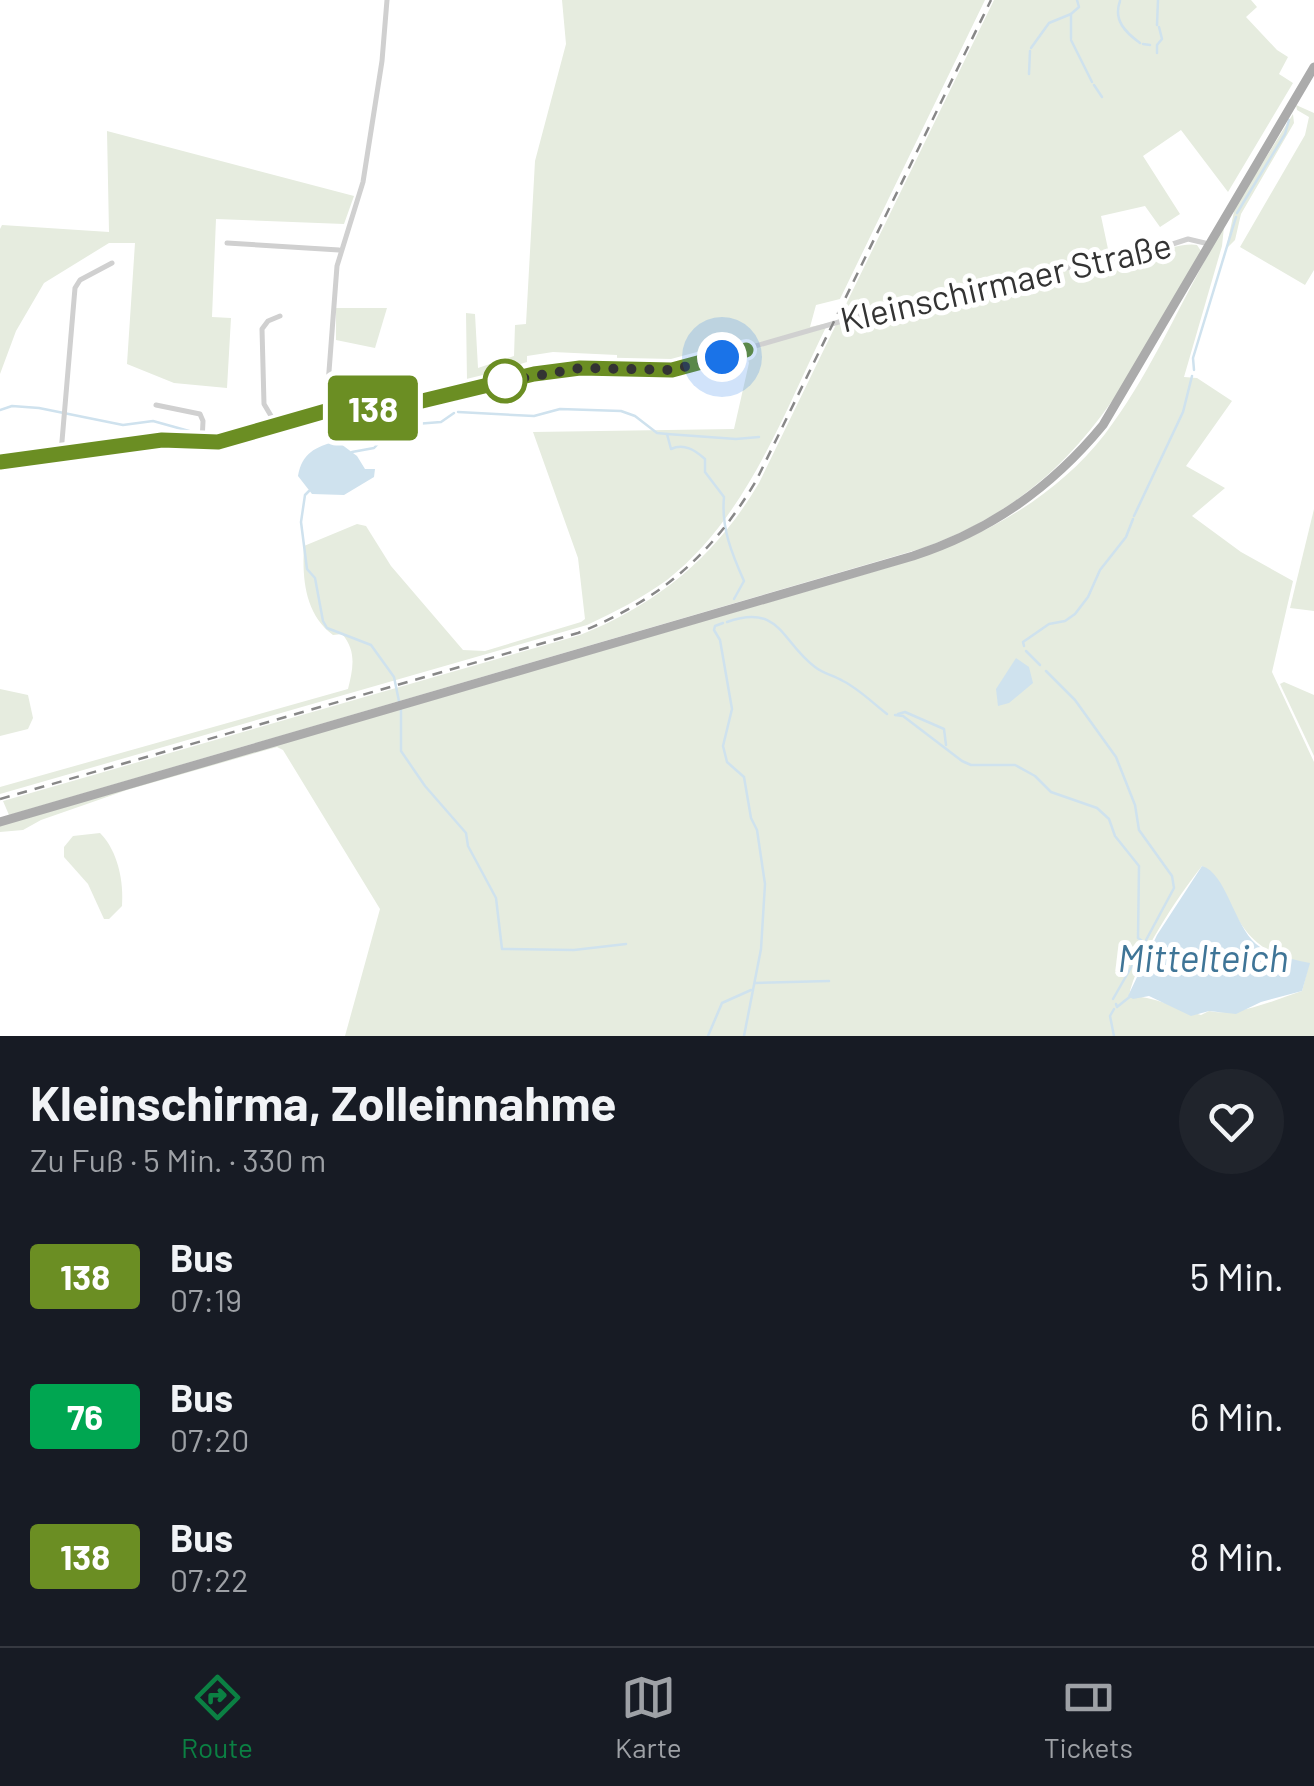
<!DOCTYPE html>
<html lang="de">
<meta charset="utf-8">
<style>
body{margin:0;font-family:Barlow,sans-serif;background:#20242c;color:#f1f3f6;height:100vh;display:flex;flex-direction:column;font-size:38px;white-space:nowrap}
*{box-sizing:border-box;margin:0}
p{font-size:32px;color:#9ea1a6}
.icon{flex:none;width:55px;height:55px;fill:none;stroke:currentColor;stroke-width:2;stroke-linecap:round;stroke-linejoin:round}
.map{position:relative;height:1036px;overflow:hidden}
.details{display:flex;flex-direction:column;background:#171b24;flex:1}
.details>*{flex:none}
.badge{padding:0 20px;border-radius:8px;font-size:35px;line-height:65px}
.you{position:absolute;width:50px;height:50px;margin:-25px;border:8px solid #fff;border-radius:50%;background:#1a73e8;box-shadow:0 0 0 15px #1a73e833}
.map>.badge{position:absolute;translate:-50% -50%;box-shadow:0 0 0 5px #fff}
.round{display:grid;place-items:center;flex:none;width:105px;height:105px;border-radius:52px;background:#20242c}
.headline{display:flex;align-items:center;justify-content:space-between;height:170px;padding:0 30px}
h1{font-size:48px;font-weight:700;line-height:75px}
ul{padding:0;list-style:none}
li{display:flex;align-items:center;gap:30px;height:140px;padding:0 30px}
li div{flex:1}
li b{display:block;font-size:38px}
li em{font-style:normal}
li .badge{min-width:110px;font-weight:700;text-align:center}
.tab-bar{display:flex;justify-content:space-around;align-items:center;height:140px;border-top:2px solid #363941;background:#171b24;font-size:28px;color:#9ea1a6}
.tab-bar a{display:grid;justify-items:center;gap:5px}
.tab-bar .selected{color:#0b8043}
.map>svg:first-child{display:block}
</style>
<div class="map">
<svg width="1314" height="1036" viewBox="0 0 1314 1036">
<rect width="100%" height="100%" fill="#fff"/>
<g fill="#e6ecdf" fill-rule="evenodd">
<path d="M562 0H985L840 299 816 305 810 327 828 323C784 412 748 516 667 580 642 598 615 612 587 625L0 794V787L348 689C353 669 357 651 342 634L333 635C305 614 302 579 304 546L357 524 366 526 391 566 463 650 485 651 581 622 585 619 578 558 533 432 734 429 749 363 745 349C698 362 665 369 617 366V355L553 352 527 356V362L467 381 466 313 475 314 478 368 514 356 515 325 526 324 535 161 566 44Z"/>
<path d="M994 0H1251L1257 7 1246 17 1277 50 1288 57 1279 74 1293 83 1228 192 1181 130 1143 156 1180 214 1160 227 1145 206 1101 216 1111 263C1133 260 1181 241 1197 245L1201 251C1125 385 1077 492 923 548L9 815 3 801 580 635C658 604 716 556 759 483Z"/>
<path d="M1296 105 1314 113V270L1305 285 1240 247 1305 135 1309 117 1297 110Z"/>
<path d="M1293 114 1294 123 1241 214 1235 240 1226 249 1235 207Z"/>
<path d="M107 131 354 196 344 224 216 219 212 317 231 318 227 388 174 383 127 364 135 243H109L44 283 16 331 0 374V229L2 225 109 232Z"/>
<path d="M1224 227 1222 246 1184 377 1197 378 1232 401 1186 466 1225 488 1192 516 1241 552 1293 581 1272 672 1314 762V1036H345L380 909 283 750 277 747 127 790 41 820 23 830 0 832V826L893 566C974 542 1052 502 1105 434 1153 371 1183 295 1224 227ZM1202 866C1218 876 1221 887 1230 904 1249 944 1267 954 1309 964L1302 991C1275 1000 1236 1017 1209 1011L1201 1015C1177 1008 1153 996 1129 996 1136 959 1178 896 1202 866Z"/>
<path d="M336 308H387L375 348 336 340Z"/>
<path d="M1314 509V611L1290 608Z"/>
<path d="M1284 682 1314 695V756L1280 684Z"/>
<path d="M0 689 28 695 33 718 28 729 0 736Z"/>
<path d="M100 833C118 851 124 882 122 906L109 919H104L88 884 64 857V847L73 836Z"/>
</g>
<g fill="#cfe2ee">
<path d="M337 441 357 456 365 469H375L374 477 344 495 312 494 298 476C302 453 315 447 337 441Z"/>
<path d="M1016 658 1029 667 1033 683 1009 703 998 706 996 689Z"/>
<path d="M1202 866C1226 873 1234 925 1256 944 1271 956 1292 959 1310 963L1302 991 1261 1002 1236 1014 1209 1011 1191 1016 1149 996 1133 999 1128 996 1157 935Z"/>
</g>
<g fill="none" stroke-linecap="round" stroke-linejoin="round">
<g stroke="#cfe2ee" stroke-width="2.5">
<path d="M1120 1C1113 20 1125 32 1140 43"/>
<path d="M1157 25 1158 0"/>
<path d="M1071 38V14L1079 7 1077 0"/>
<path d="M1071 40 1092 82"/>
<path d="M1143 44 1150 45"/>
<path d="M1031 48 1049 23 1071 14"/>
<path d="M1157 53V45L1162 39 1159 27"/>
<path d="M1029 74 1030 51"/>
<path d="M1094 85 1102 97"/>
<path d="M1237 213 1285 134 1289 120"/>
<path d="M1194 370 1193 358 1236 217"/>
<path d="M0 410 12 406 39 408 123 425 153 421 207 436 219 437 268 424"/>
<path d="M458 412 534 416 560 409 621 411 635 416 657 433 667 434 671 449C684 443 695 450 705 459V472L724 497C721 528 732 554 744 581L734 599"/>
<path d="M667 434 736 439 759 437"/>
<path d="M352 452 374 448 386 435 403 425 441 422 454 413"/>
<path d="M309 491 305 495 301 522 307 569 315 578 323 621 327 628 371 645 394 677 401 711V751L425 786 466 833 468 846 496 898 502 949 574 950 626 944"/>
<path d="M1134 516 1183 412 1192 376"/>
<path d="M727 622C781 603 781 642 815 667 824 674 833 675 843 681 859 689 874 704 887 714"/>
<path d="M723 623 715 626 714 630 720 640 732 709 723 746 727 762 744 777 751 818 757 830 765 884 761 949 744 1036"/>
<path d="M1024 646 1023 642 1049 624 1065 621 1075 614 1088 597 1100 570 1126 537 1133 519"/>
<path d="M1026 651 1040 665"/>
<path d="M1046 671 1075 700 1116 757 1135 805 1139 830 1172 876 1174 888 1145 942"/>
<path d="M898 714 905 712 944 729 946 745"/>
<path d="M895 715 903 716 962 761 971 765H1015L1035 776 1051 792 1097 808 1109 819 1115 836 1139 866 1138 938 1145 943 1113 999"/>
<path d="M755 983 829 981"/>
<path d="M1116 1004 1117 1007 1132 995"/>
<path d="M1114 1009 1110 1016 1114 1036"/>
<path d="M708 1036 722 1003 751 990"/>
</g>
<g stroke="#d0d0d0" stroke-width="5">
<path d="M227 243 339 250"/>
<path d="M156 405 200 414 203 421 202 442"/>
<path d="M326 411 337 266 363 182 382 61 387 0"/>
<path d="M277 426 264 404 262 329 268 321 280 316"/>
<path d="M61 453 75 288 80 280 112 263"/>
<path d="M0 462 162 440H233L326 411 421 401 555 371 672 370 981 281 1130 258 1188 239 1209 244"/>
</g>
<path stroke="#ababab" stroke-width="9" d="M0 822 913 556C990 531 1051 488 1103 425L1314 67"/>
<path stroke="#888" stroke-width="2.5" stroke-dasharray="10 8" stroke-linecap="butt" d="M0 799 578 633C660 600 711 556 756 481L991 0"/>
</g>
<g fill="none" stroke-linecap="round" stroke-linejoin="round">
<g stroke="#fff" stroke-width="22">
<path id="line" d="M0 462 162 440 218 442 326 411 422 401 534 374 580 368 672 370 746 350"/>
</g>
<use href="#line" stroke="#6b8e23" stroke-width="15"/>
<path stroke="#333" stroke-width="10" stroke-dasharray="0 18" d="M505 381 497 383 580 368 672 370 722 357"/>
</g>
<circle fill="#fff" stroke="#6b8e23" stroke-width="5" cx="505" cy="381" r="20"/>
<g text-anchor="middle" stroke-width="10" stroke-linejoin="round" paint-order="stroke">
<g font-size="35" fill="#333" stroke="#fff">
<text transform="translate(1006 283) rotate(-13)" y="12">Kleinschirmaer Straße</text>
</g>
<g font-size="38" font-style="italic" fill="#3f7597" stroke="#fff">
<text x="1203" y="972">Mittelteich</text>
</g>
</g>
</svg>
<div class="you" style="left:722px;top:357px"></div>
<b class="badge" style="left:373px;top:408px;background:#6b8e23;color:#fff">138</b>
</div>
<section class="details">
<div class="headline"><div><h1>Kleinschirma, Zolleinnahme</h1><p>Zu Fuß · 5 Min. · 330 m</p></div><a class="round"><svg class="icon" aria-label="heart" viewBox="0 0 24 24"><path d="M12 20l-8-8c-3-5 5-10 8-4 3-6 11-1 8 4z"/></svg></a></div>
<ul>
<li><span class="badge" style="background:#6b8e23;color:#fff">138</span><div><b>Bus</b><p>07:19</p></div><em>5 Min.</em></li>
<li><span class="badge" style="background:#00a651;color:#fff">76</span><div><b>Bus</b><p>07:20</p></div><em>6 Min.</em></li>
<li><span class="badge" style="background:#6b8e23;color:#fff">138</span><div><b>Bus</b><p>07:22</p></div><em>8 Min.</em></li>
</ul>
</section>
<nav class="tab-bar">
<a class="selected"><svg class="icon" aria-label="directions" viewBox="0 0 24 24"><path d="M12 3l9 9-9 9-9-9zM9 14v-3h6M13 9l2 2-2 2"/></svg>Route</a>
<a><svg class="icon" aria-label="map" viewBox="0 0 24 24"><path d="M3 6l6-2 6 2 6-2v14l-6 2-6-2-6 2zM9 4v14M15 6v14"/></svg>Karte</a>
<a><svg class="icon" aria-label="tickets" viewBox="0 0 24 24"><path d="M3 7h18v10H3zM15 7v10"/></svg>Tickets</a>
</nav>
